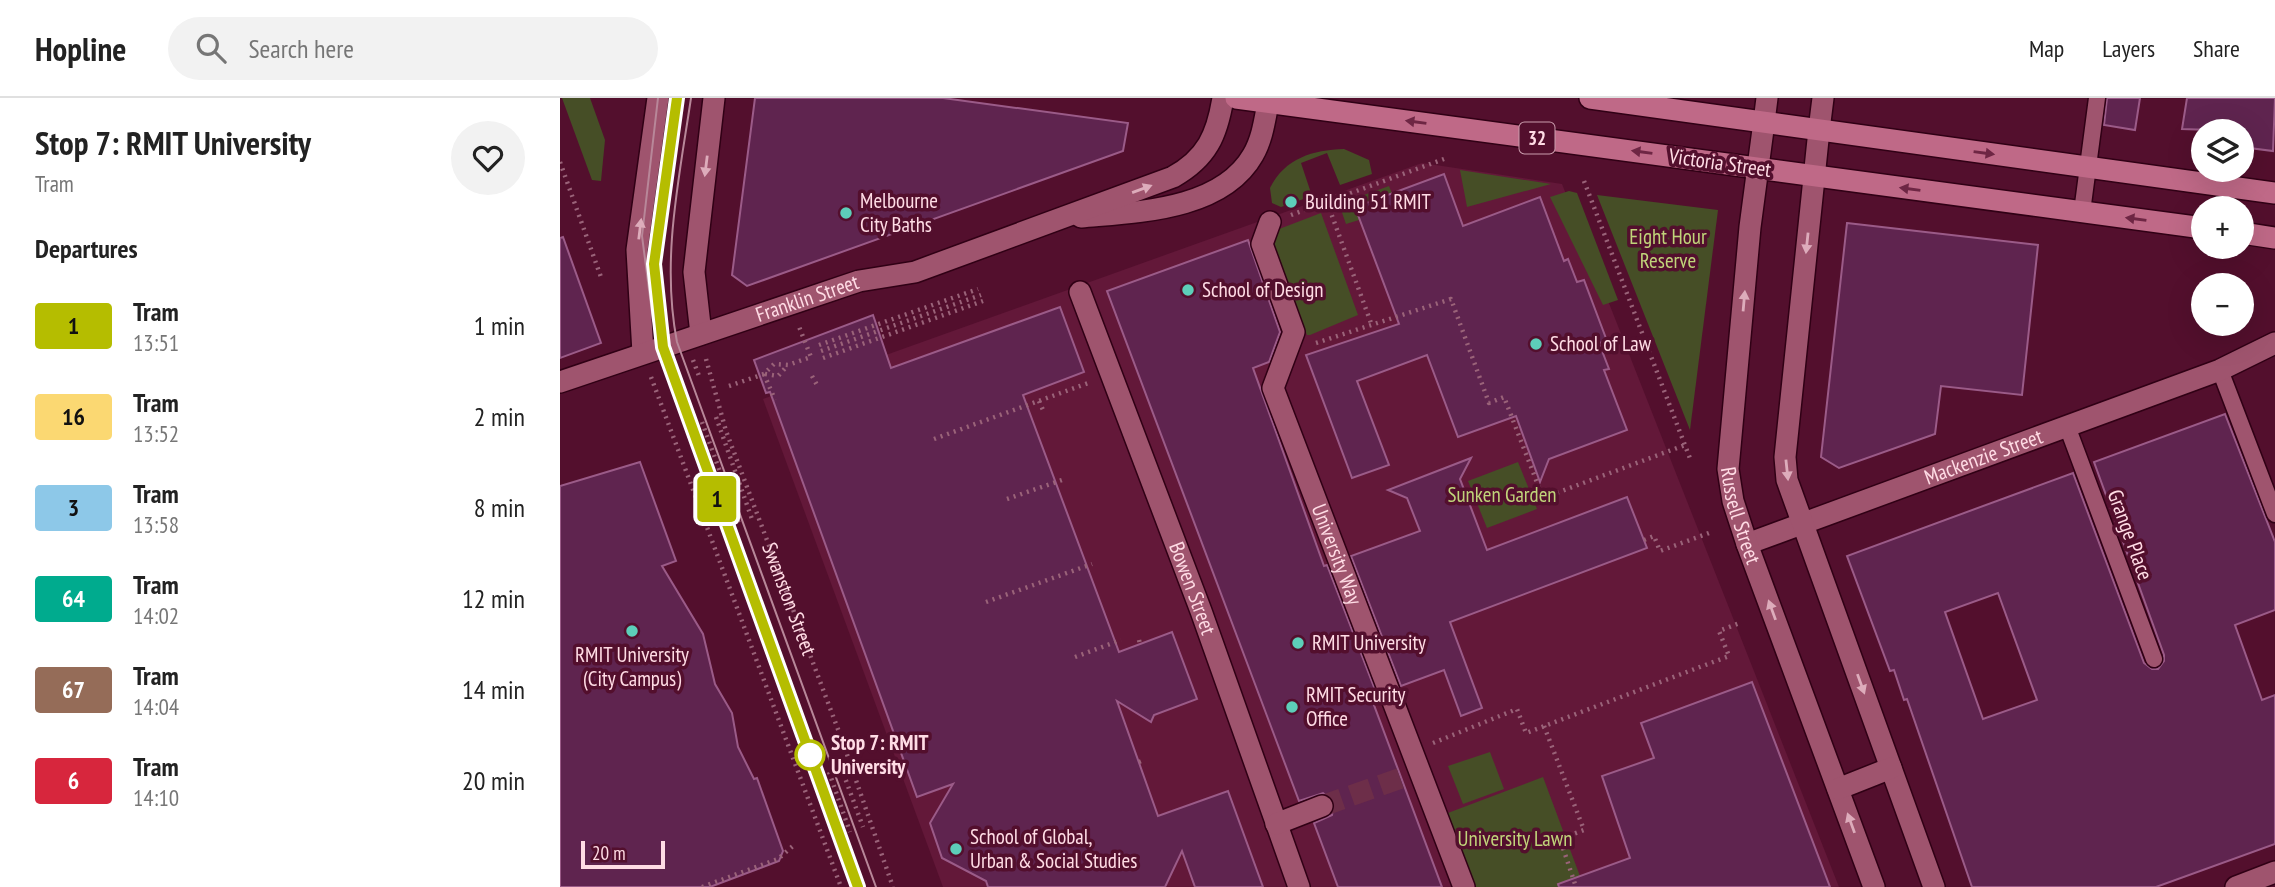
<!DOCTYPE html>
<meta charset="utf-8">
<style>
body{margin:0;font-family:"PT Sans Narrow",sans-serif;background:#f2f2f2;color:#222;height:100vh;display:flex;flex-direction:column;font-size:26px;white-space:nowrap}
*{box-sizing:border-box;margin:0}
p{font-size:23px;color:#767676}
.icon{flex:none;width:38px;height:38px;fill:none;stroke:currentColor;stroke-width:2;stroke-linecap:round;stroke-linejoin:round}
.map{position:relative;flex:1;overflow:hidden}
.drawer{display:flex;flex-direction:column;background:#fff;width:560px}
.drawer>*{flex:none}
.badge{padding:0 14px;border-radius:5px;font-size:24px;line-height:46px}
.tools{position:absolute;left:1631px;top:21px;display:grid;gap:14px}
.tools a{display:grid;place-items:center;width:63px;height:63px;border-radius:50%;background:#fff;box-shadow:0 7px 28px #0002;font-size:35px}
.scale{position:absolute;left:21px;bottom:18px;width:84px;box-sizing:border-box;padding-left:7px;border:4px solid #ffdce5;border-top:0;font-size:19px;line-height:24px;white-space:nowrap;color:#ffdce5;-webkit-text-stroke:5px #530f2d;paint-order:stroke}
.map>.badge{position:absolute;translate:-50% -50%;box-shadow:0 0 0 4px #fff}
h2{padding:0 35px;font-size:26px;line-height:63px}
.round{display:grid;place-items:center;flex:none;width:74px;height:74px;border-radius:37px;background:#f2f2f2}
.headline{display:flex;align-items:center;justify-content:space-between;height:119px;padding:0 35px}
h1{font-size:33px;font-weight:700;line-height:52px}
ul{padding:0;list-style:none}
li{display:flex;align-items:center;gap:21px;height:91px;padding:0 35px}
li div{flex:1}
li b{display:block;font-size:26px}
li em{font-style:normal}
li .badge{min-width:77px;font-weight:700;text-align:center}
header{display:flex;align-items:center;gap:42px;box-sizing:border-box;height:98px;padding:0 35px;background:#fff;border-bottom:2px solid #e0e0e0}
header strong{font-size:33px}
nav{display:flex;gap:38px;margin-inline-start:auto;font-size:24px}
.search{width:490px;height:63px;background:#f2f2f2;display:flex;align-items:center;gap:18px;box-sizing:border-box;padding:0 24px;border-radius:38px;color:#767676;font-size:26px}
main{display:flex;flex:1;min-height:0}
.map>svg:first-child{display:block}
</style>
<header>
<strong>Hopline</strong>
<div class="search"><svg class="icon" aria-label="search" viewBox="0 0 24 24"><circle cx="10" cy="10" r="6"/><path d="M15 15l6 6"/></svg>Search here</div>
<nav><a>Map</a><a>Layers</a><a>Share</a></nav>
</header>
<main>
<section class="drawer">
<div class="headline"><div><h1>Stop 7: RMIT University</h1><p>Tram</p></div><a class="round"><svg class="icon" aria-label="heart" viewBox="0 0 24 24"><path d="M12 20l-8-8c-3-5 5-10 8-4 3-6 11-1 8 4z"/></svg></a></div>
<h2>Departures</h2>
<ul>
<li><span class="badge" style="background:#b5bd00;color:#111">1</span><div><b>Tram</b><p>13:51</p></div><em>1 min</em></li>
<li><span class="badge" style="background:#fbd872;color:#111">16</span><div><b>Tram</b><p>13:52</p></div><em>2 min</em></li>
<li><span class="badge" style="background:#8dc8e8;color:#111">3</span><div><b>Tram</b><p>13:58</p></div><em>8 min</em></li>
<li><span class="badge" style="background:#00ab8e;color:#fff">64</span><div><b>Tram</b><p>14:02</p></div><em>12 min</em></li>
<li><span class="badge" style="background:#956c58;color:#fff">67</span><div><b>Tram</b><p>14:04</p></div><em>14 min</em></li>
<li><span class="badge" style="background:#d7263d;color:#fff">6</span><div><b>Tram</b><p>14:10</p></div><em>20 min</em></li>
</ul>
</section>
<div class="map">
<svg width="1715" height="789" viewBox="0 0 1715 789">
<rect width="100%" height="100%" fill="#530f2d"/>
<path fill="#631839" d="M862 65 1002 86 1279 789H383L203 301Z"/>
<g fill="#464e26">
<path d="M2 0H30L45 42 41 83 32 82Z"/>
<path d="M784 51 809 62 812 76 780 87 767 55 741 65 752 98 721 109 712 105 710 90C725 60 753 52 784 51Z"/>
<path d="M900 72 991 86 907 109Z"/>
<path d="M829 88 833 98 796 112 799 122 786 126 779 106Z"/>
<path d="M1009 93 1017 95 1058 202 1043 207 990 99Z"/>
<path d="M1037 97 1158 112 1130 332Z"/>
<path d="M761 115 798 217 750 237H747L709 135Z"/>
<path d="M958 364 977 411 927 430 908 383Z"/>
<path d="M930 654 944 691 903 706 888 668Z"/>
<path d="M983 679 1024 789H898L872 721Z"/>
</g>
<g fill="#5f244f" stroke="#9b5b88" stroke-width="2" fill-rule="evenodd">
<path d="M195 0H383L568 25 563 53 187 188 172 177Z"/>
<path d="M1547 0H1580L1575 32 1544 27Z"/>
<path d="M1627 0H1715L1713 53 1682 49V33L1622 31Z"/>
<path d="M884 76 903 128 980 99 1004 163 1008 161 1017 184 1024 182 1047 243 1039 245 1049 271 1044 272 1067 332 989 361 980 384 956 318 898 339 867 257 797 283 829 367 792 380 746 257 839 226 795 109Z"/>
<path d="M1287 125 1478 147 1462 297 1381 288 1375 336 1279 370 1261 359Z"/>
<path d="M3 139 41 245 0 260V140Z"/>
<path d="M688 142 720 234 709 264 693 270 764 468 767 467 817 597 811 599 882 789H778L754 725 772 717 774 704 763 695 739 703 547 193Z"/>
<path d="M500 209 524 274 463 297 559 554 612 534 637 601 594 617 591 624 557 603 598 718 668 693 703 789H635L622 753 605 789H428L426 783 382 760 370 725 393 686 357 699 210 294 206 295 194 262 313 217 331 270Z"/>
<path d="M1665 316 1715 444V512L1675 527 1702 602 1715 597V746L1596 789H1412L1347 601 1344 602 1334 572 1330 573 1287 458 1513 375 1584 565 1592 571H1598L1604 563V557L1534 364ZM1438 495 1477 602 1423 621 1385 514Z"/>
<path d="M911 360 900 381 927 452 1067 399 1087 450 890 524 922 610 901 618 884 572 841 588 791 458 860 433 847 400 828 392Z"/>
<path d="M80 364 116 463 102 468 143 536 155 586 172 615 178 649 194 681 197 680 223 753 219 763 150 789H0V388Z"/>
<path d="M1192 584 1270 789H999L998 786 1070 760 1042 678 1094 660 1081 625Z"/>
</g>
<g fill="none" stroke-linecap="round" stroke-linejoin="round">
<path stroke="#6d2e49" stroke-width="21" stroke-dasharray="21 10" stroke-linecap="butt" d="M762 708 841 680"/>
<g stroke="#300015" stroke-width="19">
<g id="service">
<path d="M1522 114 1537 0"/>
<path d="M1660 272 1715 416"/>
<path d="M1507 328 1594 561"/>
</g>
</g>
<g stroke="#300015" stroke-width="24">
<g id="pedestrian">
<path id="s2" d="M710 124 702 146 734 234 713 290 904 789"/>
<path id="s3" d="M520 194 641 513 739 789"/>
<path d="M716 726 762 708"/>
</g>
</g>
<g stroke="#300015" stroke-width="24">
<g id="minor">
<path d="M521 119C575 114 661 113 693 57 703 40 705 19 709 0"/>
<path d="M141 236 134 174 154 0"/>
<path d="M83 255 77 152 98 0"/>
<path id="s4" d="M0 284 299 183 355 174 613 79C647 60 657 37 663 0"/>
<path id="s5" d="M1187 446 1660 272 1715 245"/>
</g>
</g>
<g stroke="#300015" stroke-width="24">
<g id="tertiary">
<path d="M1204 24 1207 0"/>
<path d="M1259 32 1263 0"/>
<path d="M1676 789 1715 774"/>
</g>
</g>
<g stroke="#300015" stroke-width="24">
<g id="secondary">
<path id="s6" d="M1204 24 1190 129 1168 371 1173 403 1187 446 1314 789"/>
<path d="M1259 32 1225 359 1227 382 1374 789"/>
<path d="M1278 691 1331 670"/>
</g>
</g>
<g stroke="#300015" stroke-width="24">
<g id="primary">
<path d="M676 0 1643 130"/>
<path d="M1030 0 1715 95"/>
<path d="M1682 135 1715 140"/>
</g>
</g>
<g stroke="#9a6379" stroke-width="4.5" stroke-dasharray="2 5" stroke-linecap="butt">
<path d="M0 64 42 182"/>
<path d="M1024 83 1131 363"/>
<path d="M767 104 811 225"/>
<path d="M731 117 884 61"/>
<path d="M756 245 891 201 929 305 944 299 983 400 1125 347"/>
<path d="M259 247 418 191"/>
<path d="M261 253 421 197"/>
<path d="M263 260 423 203"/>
<path id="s1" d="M146 261 166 333 282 642 333 789"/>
<path d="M133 262 139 278"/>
<path d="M109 270 115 287"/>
<path d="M204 276 215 302"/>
<path d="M205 276 218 278 227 268"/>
<path d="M252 278 257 287"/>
<path d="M91 279 281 789"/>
<path d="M169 288 204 276 214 266 228 267 251 259 238 226"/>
<path d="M479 303 483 312"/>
<path d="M156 319 193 424"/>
<path d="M142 324 180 429"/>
<path d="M129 328 167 434"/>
<path d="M374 341 531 284"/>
<path d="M447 401 502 382"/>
<path d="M1084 442 1094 438 1100 453 1149 435"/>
<path d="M426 504 532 466"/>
<path d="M579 542 580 546"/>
<path d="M515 559 561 542"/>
<path d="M984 628 1024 732 1000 741 1016 789"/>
<path d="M873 645 957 611 966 635 1169 558 1159 533 1182 524"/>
<path d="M579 664 584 662"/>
<path d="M281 669 303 729"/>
<path d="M269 674 290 734"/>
<path d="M257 678 278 737"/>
<path d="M142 789 218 761 234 747"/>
</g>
<use href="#service" stroke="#9f546e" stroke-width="16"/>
<use href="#pedestrian" stroke="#9f546e" stroke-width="21"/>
<use href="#minor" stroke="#9f546e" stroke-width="21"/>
<use href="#tertiary" stroke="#9f546e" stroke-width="21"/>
<use href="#secondary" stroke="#9f546e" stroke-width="21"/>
<use href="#primary" stroke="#bf6987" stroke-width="21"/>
<g stroke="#b88799" stroke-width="2">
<path d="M98 0 82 138 93 222 298 789"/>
<path d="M131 0C119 81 101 162 117 244L316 789"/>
<path d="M96 192V151L117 0"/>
</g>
</g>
<defs><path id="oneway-solid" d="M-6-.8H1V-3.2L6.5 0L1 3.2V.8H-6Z" transform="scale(1.75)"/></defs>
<g fill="#6e2644">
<use href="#oneway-solid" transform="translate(856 24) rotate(-172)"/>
<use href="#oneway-solid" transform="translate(1082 54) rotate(-172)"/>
<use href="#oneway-solid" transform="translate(1424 55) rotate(8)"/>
<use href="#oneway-solid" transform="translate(1350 91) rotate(-172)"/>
<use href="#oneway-solid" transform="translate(1576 121) rotate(-172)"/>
</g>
<g fill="#ddacbb">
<use href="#oneway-solid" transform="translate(146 68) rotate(97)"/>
<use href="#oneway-solid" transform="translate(582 91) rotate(-20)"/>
<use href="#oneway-solid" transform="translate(80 131) rotate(-83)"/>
<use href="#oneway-solid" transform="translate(1247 145) rotate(96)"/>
<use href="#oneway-solid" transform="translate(1184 203) rotate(-85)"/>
<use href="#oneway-solid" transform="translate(1227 372) rotate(84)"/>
<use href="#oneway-solid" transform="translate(1212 512) rotate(-110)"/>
<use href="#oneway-solid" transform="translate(1301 586) rotate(70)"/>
<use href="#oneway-solid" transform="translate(1291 725) rotate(-110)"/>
</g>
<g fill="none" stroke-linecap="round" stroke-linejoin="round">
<g stroke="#fff" stroke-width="16">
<path id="line" d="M117 0 94 166 103 249 298 789"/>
</g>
<use href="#line" stroke="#b5bd00" stroke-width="10"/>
</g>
<g fill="#5dceb9" stroke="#530f2d" stroke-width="2.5">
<circle cx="731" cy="104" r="7"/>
<circle cx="286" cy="115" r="7"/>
<circle cx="628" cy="192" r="7"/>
<circle cx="976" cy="246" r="7"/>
<circle cx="72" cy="533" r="7"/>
<circle cx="738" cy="545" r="7"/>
<circle cx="732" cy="609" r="7"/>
<circle cx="396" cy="751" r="7"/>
</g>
<circle fill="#fff" stroke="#b5bd00" stroke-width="3.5" cx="250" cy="657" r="14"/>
<g text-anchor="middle" stroke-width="7" stroke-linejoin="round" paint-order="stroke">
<rect fill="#530f2d" stroke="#cb9eae" stroke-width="2" x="959.5" y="24.5" width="35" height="31" rx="5"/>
<g font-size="19" font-weight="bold" fill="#ffdce5">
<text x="977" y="47">32</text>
</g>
<g font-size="21" fill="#ffdce5" stroke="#530f2d">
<text transform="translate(1160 65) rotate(8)" y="7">Victoria Street</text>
<text dy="7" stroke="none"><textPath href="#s4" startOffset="261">Franklin Street</textPath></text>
<text dy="7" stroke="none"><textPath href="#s5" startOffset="252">Mackenzie Street</textPath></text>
<text dy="7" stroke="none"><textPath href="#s6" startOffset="397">Russell Street</textPath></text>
<text transform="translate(1570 437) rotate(70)" y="7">Grange Place</text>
<text dy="7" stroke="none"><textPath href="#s2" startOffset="355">University Way</textPath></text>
<text dy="7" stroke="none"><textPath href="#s3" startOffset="317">Bowen Street</textPath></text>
<text dy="7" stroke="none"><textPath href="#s1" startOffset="254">Swanston Street</textPath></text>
</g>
<g font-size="21" fill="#ffdce5" stroke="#530f2d" text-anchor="start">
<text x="300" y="110">Melbourne<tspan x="300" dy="24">City Baths</tspan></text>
<text x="745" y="111">Building 51 RMIT</text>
<text x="642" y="199">School of Design</text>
<text x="990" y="253">School of Law</text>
<text x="752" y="552">RMIT University</text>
<text x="72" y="564" text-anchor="middle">RMIT University<tspan x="72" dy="24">(City Campus)</tspan></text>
<text x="746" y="604">RMIT Security<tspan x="746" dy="24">Office</tspan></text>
<text x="410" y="746">School of Global,<tspan x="410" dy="24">Urban &amp; Social Studies</tspan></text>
</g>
<g font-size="21" fill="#c0d47a" stroke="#530f2d">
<text x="1108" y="146">Eight Hour<tspan x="1108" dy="24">Reserve</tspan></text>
<text x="942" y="404">Sunken Garden</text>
<text x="955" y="748">University Lawn</text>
</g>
<g font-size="21" font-weight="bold" fill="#ffdce5" stroke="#530f2d" text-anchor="start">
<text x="271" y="652">Stop 7: RMIT<tspan x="271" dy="24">University</tspan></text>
</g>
</g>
</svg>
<div class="tools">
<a><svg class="icon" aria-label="layers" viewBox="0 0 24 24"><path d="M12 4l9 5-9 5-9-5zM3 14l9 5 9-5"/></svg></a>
<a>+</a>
<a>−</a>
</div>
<div class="scale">20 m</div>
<b class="badge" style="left:157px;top:401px;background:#b5bd00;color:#111">1</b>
</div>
</main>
